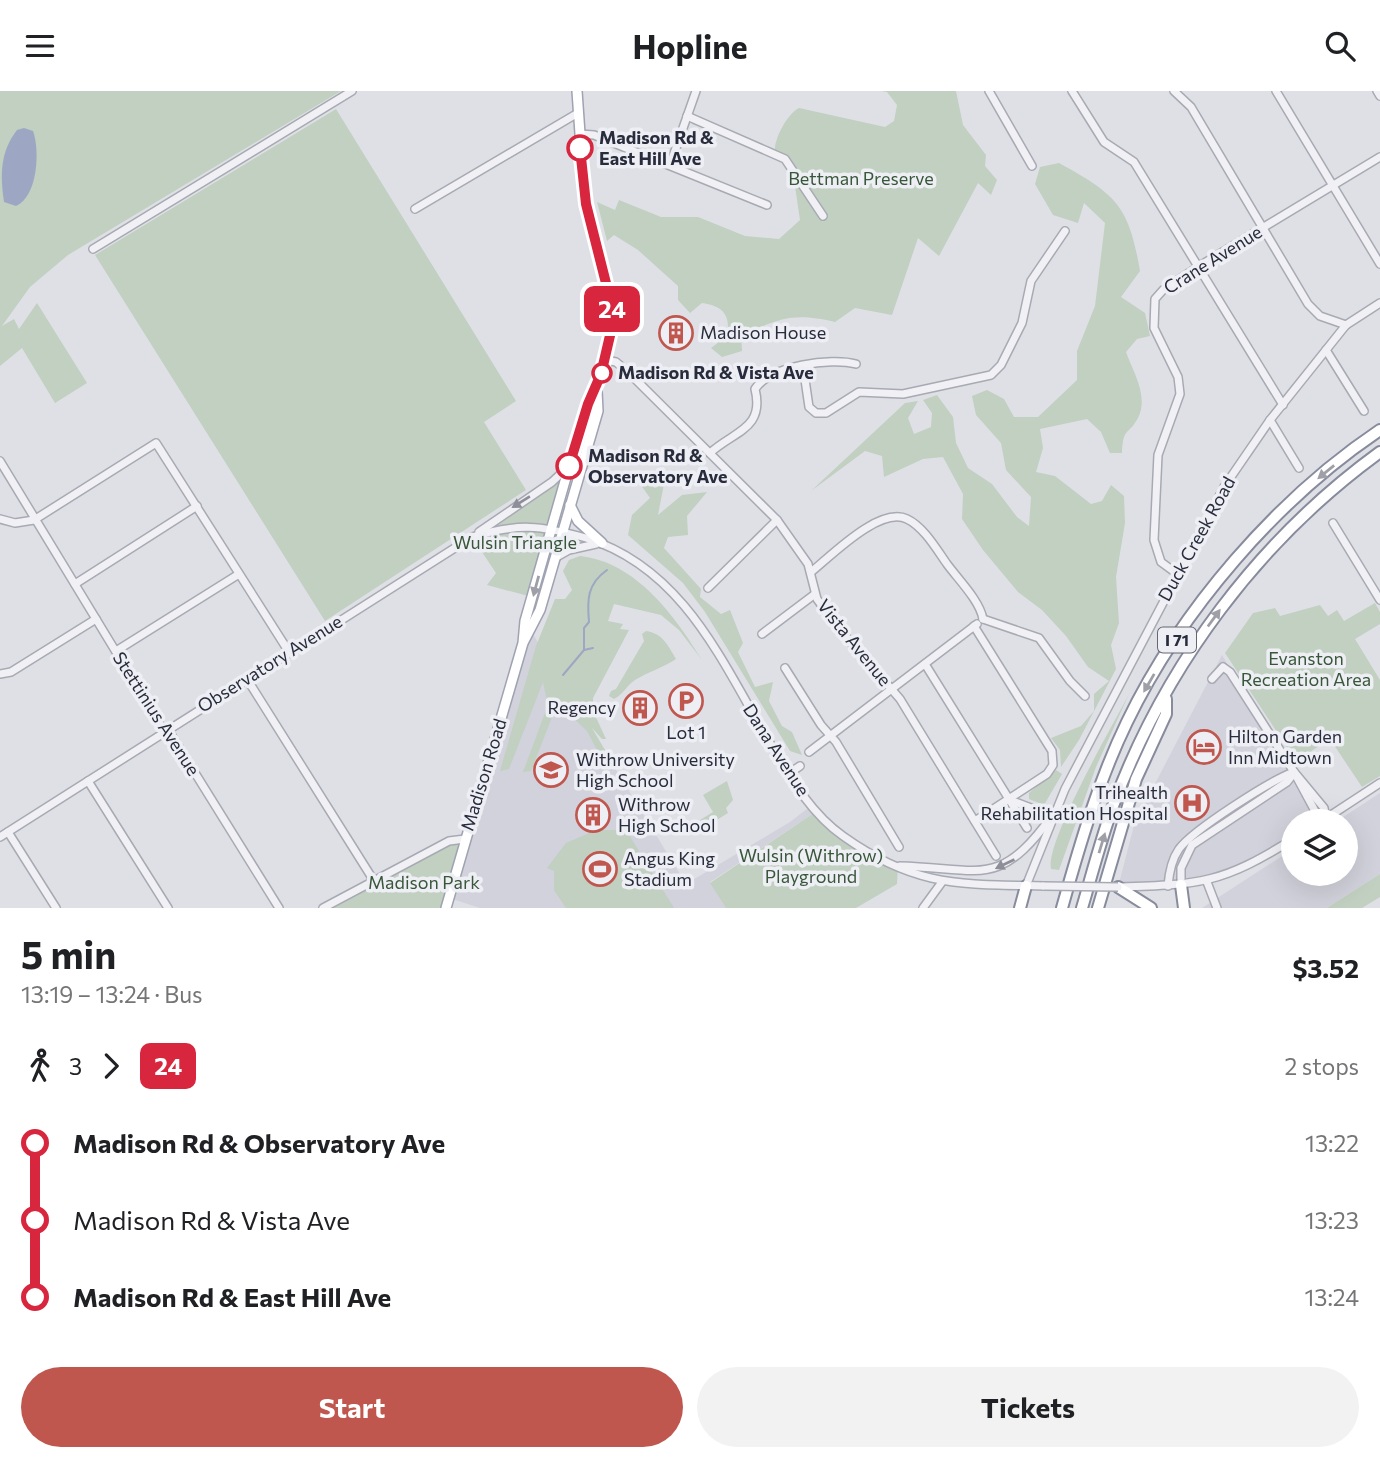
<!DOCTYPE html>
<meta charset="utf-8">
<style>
body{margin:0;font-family:Commissioner,sans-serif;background:#f2f2f2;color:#202124;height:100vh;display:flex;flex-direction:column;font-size:26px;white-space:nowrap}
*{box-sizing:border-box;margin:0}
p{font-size:23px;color:#757577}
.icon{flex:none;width:38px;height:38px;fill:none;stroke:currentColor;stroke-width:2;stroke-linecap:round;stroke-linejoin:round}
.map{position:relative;height:817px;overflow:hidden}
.side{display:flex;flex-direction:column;background:#fff;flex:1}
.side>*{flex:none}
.badge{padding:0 14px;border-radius:10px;font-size:24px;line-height:46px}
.fabs{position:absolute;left:1281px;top:718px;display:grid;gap:14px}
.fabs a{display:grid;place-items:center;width:77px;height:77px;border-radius:50%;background:#fff;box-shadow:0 7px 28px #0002;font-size:35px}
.map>.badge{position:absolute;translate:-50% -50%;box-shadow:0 0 0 4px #fff}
.legs{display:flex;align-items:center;gap:10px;height:77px;padding:0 21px;font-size:23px}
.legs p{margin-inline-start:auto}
.summary{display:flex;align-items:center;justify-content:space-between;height:119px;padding:0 21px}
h1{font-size:38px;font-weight:700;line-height:52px}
.button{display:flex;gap:14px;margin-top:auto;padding:14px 21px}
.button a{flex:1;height:80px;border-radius:42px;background:#c0574f;color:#fff;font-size:28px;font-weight:700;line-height:80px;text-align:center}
.button a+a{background:#f2f2f2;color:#202124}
ul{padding:0 21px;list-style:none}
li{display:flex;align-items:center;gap:24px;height:77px;font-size:26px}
li i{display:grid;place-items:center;width:10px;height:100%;margin:0 9px;background:currentColor}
li i::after{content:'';width:18px;height:18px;margin:-9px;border:5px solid;border-radius:50%;background:#fff}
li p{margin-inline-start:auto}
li:first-child i{background:linear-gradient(#0000 50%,currentColor 0)}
li:last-child i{background:linear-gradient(currentColor 50%,#0000 0)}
header{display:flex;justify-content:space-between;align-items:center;height:91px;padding:0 21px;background:#fff;font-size:32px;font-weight:700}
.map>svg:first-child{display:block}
</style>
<header><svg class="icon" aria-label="menu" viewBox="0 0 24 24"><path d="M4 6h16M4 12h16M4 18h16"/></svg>Hopline<svg class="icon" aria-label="search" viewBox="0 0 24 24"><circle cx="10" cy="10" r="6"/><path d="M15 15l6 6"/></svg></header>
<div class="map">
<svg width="1380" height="817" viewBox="0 0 1380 817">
<rect width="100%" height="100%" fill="#dfe0e6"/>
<g fill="#d1d2db">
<path d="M531 540 686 793 790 731 812 714 817 720 710 791 726 817H480L449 807Z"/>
<path d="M1222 564 1322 730H1293V748L1228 785 1118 796 1138 719 1145 712Z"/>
<path d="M1380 702V783L1327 817H1202L1293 758V782H1346V730H1337Z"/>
</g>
<g fill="#c1d0c0">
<path d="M0 0H341L68 164 30 196 2 235 14 228 19 238 37 212 87 292 55 312 22 257 0 275Z"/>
<path d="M881 0H956L963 34 986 64 985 75 997 89 991 104 978 92 939 165 918 147 892 224 855 217 835 231C792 221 780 228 741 244L742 260 722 266 711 257 727 245C731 224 723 215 702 212L690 222 678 209V195L638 159 614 144 607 150 597 111 615 119 619 109 661 126H698L745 145 779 148 800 129 795 95 798 93 784 70 692 33 695 25 775 58C775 47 787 23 799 17L885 36 894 30 897 14 887 1Z"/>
<path d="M336 18 516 310 484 331 526 399 325 530 95 164Z"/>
<path d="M1059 72C1117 104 1129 115 1140 180L1121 206 1145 222 1150 245 1137 248 1126 261C1133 281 1149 305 1138 327 1128 345 1123 336 1122 362H1110L1101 341 1087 328 1040 338 1043 357 1036 381 1055 385 1091 413 1102 410 1111 394 1124 405 1125 432 1116 486 1119 532 1111 554 1116 578 1079 649 1061 676 1060 659 1051 647 1081 635 1094 620V603L1109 590 1088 576 1066 545 1042 519 1018 501 983 459 962 428 963 403 943 366 923 368 884 386 882 365 865 360 811 400 905 312 918 310 908 327 914 343 931 336 932 322 923 309 937 304 953 326 956 352 968 377 992 393 1017 426 1029 435 1031 406 1006 379 1001 352 976 324 972 305 987 299 1004 308 1014 326H1038L1077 289V260L1095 215 1105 132 1084 112 1078 132 1053 124 1035 93 1040 76Z"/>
<path d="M569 375 532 506 487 494 496 482 472 446Z"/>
<path d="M636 387 655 397 664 393 658 424 682 404 707 401 687 425 688 444 668 446 664 457 701 498 700 506 721 523 730 519 743 552 738 561 755 596 773 591 769 610 782 635 792 641 802 664 790 660 705 521 683 492 628 444 632 424 650 407Z"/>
<path d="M580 465C636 471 675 525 702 569L679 539 661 524 614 513 608 530 623 533 620 538 629 539 593 607 594 622 606 648H602L592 637 615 676H606L587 640 568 622 554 621 531 680 523 681 548 614 543 591 509 678 500 680 536 555 555 508H565L572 499 563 480 569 469Z"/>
<path d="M1375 512 1380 521V533L1355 548 1380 589V685L1362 696 1330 648 1296 670 1225 562 1253 522 1275 517 1280 525 1320 514 1328 525 1337 519 1344 530Z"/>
<path d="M646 540C662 542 668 554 676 568 662 577 648 581 635 589 626 595 624 603 614 608L609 605 611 600 616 598 644 550 642 543Z"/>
<path d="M1129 603 1096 676 1059 779 1051 778C1045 751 1113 634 1129 603Z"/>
<path d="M1056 679 1062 683 1044 714 1029 708V702Z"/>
<path d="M727 690 733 709 726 717 728 722 715 730 712 727 704 732 700 729 713 721 703 704Z"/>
<path d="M817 720 843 745 898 775 897 793 856 817H726L710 792Z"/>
<path d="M596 739H626L674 817H566L554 799V780L547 777 566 752Z"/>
<path d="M465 748 446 817H323L449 750Z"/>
<path d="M1380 783V806L1362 817H1327Z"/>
</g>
<path fill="#9da7c3" d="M24 37 33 40C40 59 38 105 16 115L4 111C0 84 0 61 17 39Z"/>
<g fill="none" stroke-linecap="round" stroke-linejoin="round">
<g stroke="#9da7c3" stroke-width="2">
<path d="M584 559 593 557"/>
<path d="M563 584 584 559V537L589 531C587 509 587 493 607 479"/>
</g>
<g stroke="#a8aab3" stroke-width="10">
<g id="minor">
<path d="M989 0 1032 75"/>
<path d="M1072 0 1104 51 1134 71 1283 314"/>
<path d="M1174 0 1191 16 1308 213 1320 225 1346 234"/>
<path d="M1276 0 1380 173"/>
<path d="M1377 0 1380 5"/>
<path d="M687 25 785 68 823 125"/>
<path d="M580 43 594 44 767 114"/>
<path d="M670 74 696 0"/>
<path d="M415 118 578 22"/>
<path d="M93 158 352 0"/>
<path d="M1326 259 1364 320"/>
<path d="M606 269 616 271 629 282 777 429 808 473 817 508 835 533 900 608 996 765"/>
<path d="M803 275 809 316 816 322H826L859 301 903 303 991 284 1001 274 1022 232 1031 190 1065 140"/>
<path d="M1270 329 1299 377"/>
<path d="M710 362C734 340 765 338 755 298 770 275 831 266 856 273"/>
<path d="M0 370 161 635 172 645 279 817"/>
<path d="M0 428 15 432 34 429 156 352 289 561"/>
<path d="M1333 432 1380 509"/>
<path d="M479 441 552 391 568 376"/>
<path d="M555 467 569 459 596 453"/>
<path d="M811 481C832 464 880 415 907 428 924 436 937 459 947 473 958 488 980 510 983 528"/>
<path d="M1176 482 1161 471 1154 449 1158 364 1180 303 1178 286 1154 237 1155 208 1163 199 1201 174 1380 66"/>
<path d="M75 493 197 415"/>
<path d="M708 497 777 429"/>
<path d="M983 528 1039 547 1070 590 1085 605"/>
<path d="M974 535 1052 660 1053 674 1047 683 975 730"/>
<path d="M762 543 815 503"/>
<path d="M116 560 239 483"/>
<path d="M925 573 1027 737"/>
<path d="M785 577 821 634 836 651 899 756"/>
<path d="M0 583 11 581 96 528"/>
<path d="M247 588 374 790"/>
<path d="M1212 588 1223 576 1230 581 1294 681 1316 722 1326 727"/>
<path d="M809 661 977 533"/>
<path d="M1295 682 1324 717 1326 727"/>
<path d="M788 683 800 675"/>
<path d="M88 690 168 817"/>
<path d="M1322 730 1380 692"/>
<path d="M8 741 56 817"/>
<path d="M0 746 472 446C518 432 540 434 586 447 686 478 724 576 774 659 792 690 813 724 843 745 916 797 961 793 1044 795"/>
<path d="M900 775C981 777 998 799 1052 725L1010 709"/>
<path d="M1207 791 1217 817"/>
<path d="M1181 794V777L1192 754 1287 691 1294 682"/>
<path d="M1026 795 1065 698 1224 396 1270 329 1346 234 1380 212"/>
<path d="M1168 795C1169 782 1172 768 1179 758 1193 739 1271 689 1294 681"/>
<path d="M1119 796C1200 794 1223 792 1293 748"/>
<path d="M323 817 449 750 465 748"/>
<path d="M923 817 942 791"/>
</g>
</g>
<g stroke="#9fa2b1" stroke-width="12">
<g id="major">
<path d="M570 414 578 430 602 452"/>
<path d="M524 550 540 519 598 320 597 300"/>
<path d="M446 817 523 552 525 530 575 355 588 313 597 297 611 245 610 209 584 100 577 0"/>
</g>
</g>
<g stroke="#878b9c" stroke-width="14">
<g id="highway">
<path d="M1181 794 1184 817"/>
<path d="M1118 796 1151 817"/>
<path d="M1020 817 1026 795"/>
<path d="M1062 817C1080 753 1098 691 1127 631 1181 519 1277 408 1380 339"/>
<path d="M1082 817C1092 783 1101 748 1113 715 1165 574 1259 449 1380 361"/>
<path d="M1098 817 1136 688 1166 623V608"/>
</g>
</g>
<use href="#minor" stroke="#f1f1f5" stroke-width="7"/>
<use href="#major" stroke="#fff" stroke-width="9"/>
<use href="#highway" stroke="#fff" stroke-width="10"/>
<g stroke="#a8aab3" stroke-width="10" stroke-linecap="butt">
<path id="minor-bridge" d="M1044 795 1118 796"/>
</g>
<use href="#minor-bridge" stroke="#f1f1f5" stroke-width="7"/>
</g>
<defs><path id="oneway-solid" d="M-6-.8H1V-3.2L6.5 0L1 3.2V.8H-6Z" transform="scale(1.75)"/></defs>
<g fill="#9fa0a7">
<use href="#oneway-solid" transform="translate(1326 381) rotate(141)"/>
<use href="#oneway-solid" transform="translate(536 495) rotate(105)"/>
<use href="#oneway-solid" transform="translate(1214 527) rotate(-54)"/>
<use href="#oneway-solid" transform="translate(1149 592) rotate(120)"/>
<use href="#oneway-solid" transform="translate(1102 752) rotate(-73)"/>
</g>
<g fill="#8d8e98">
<use href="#oneway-solid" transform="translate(521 411) rotate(148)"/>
<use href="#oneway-solid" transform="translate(1005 773) rotate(154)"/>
</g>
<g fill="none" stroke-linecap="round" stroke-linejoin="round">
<g stroke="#fff" stroke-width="16">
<path id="line-1" d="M569 375 588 313 601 283 612 236 610 208 586 113 580 57"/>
</g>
<use href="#line-1" stroke="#d7263d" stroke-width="10"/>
</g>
<defs>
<g id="building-ring" transform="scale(1.75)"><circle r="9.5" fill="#eeeff4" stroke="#c0574f" stroke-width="1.5"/><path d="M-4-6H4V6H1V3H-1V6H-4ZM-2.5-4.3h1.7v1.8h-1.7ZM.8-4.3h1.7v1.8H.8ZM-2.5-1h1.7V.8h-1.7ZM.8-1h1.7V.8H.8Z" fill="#c0574f"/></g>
<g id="parking-ring" transform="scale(1.75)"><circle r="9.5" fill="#eeeff4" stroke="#c0574f" stroke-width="1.5"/><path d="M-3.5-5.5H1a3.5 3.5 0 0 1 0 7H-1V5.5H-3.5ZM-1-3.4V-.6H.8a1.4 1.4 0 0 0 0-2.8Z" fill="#c0574f"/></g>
<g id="hotel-ring" transform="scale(1.75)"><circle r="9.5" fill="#eeeff4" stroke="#c0574f" stroke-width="1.5"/><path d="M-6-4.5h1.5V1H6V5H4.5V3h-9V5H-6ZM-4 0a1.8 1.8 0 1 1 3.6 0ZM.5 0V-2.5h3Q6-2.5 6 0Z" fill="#c0574f"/></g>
<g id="school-ring" transform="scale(1.75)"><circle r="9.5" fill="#eeeff4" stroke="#c0574f" stroke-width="1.5"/><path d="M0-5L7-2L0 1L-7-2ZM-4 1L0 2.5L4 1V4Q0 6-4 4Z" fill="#c0574f"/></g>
<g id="hospital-ring" transform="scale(1.75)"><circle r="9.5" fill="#eeeff4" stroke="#c0574f" stroke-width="1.5"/><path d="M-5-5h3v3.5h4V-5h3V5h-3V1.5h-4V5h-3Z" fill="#c0574f"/></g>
<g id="stadium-ring" transform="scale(1.75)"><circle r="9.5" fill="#eeeff4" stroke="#c0574f" stroke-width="1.5"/><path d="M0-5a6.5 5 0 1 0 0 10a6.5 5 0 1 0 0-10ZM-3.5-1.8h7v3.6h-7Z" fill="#c0574f"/></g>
</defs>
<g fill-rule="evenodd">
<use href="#building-ring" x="676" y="242"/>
<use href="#parking-ring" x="686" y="610"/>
<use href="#building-ring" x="640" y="617"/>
<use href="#hotel-ring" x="1204" y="656"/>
<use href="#school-ring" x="551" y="679"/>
<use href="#hospital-ring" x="1192" y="712"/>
<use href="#building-ring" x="593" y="724"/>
<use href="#stadium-ring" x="600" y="778"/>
</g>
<g fill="#fff" stroke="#d7263d" stroke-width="3.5">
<circle cx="580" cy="57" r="12"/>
<circle cx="602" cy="282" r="9"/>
<circle cx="569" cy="375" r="12"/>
</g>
<g text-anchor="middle" stroke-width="7" stroke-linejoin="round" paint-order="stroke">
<rect fill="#eeeff4" stroke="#646673" stroke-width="2" x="1158" y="536.5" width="38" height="25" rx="5"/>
<g font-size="16" font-weight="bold" fill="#292c3c">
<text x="1177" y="555">I 71</text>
</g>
<g font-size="18" font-weight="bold" fill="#292c3c" stroke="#eeeff4" text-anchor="start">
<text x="599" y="53">Madison Rd &amp;<tspan x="599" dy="21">East Hill Ave</tspan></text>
<text x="618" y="288">Madison Rd &amp; Vista Ave</text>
<text x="588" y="371">Madison Rd &amp;<tspan x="588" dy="21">Observatory Ave</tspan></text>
</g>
<g font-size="18" fill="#385639" stroke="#eeeff4">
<text x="861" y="94">Bettman Preserve</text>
<text x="515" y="458">Wulsin Triangle</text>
<text x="1306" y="574">Evanston<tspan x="1306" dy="21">Recreation Area</tspan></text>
<text x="811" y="771">Wulsin (Withrow)<tspan x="811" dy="21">Playground</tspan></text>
<text x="424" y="798">Madison Park</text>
</g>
<g font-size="18" fill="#292c3c" stroke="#eeeff4">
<text transform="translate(1213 169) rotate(-32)" y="6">Crane Avenue</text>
<text transform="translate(1197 448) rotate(-61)" y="6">Duck Creek Road</text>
<text transform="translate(854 552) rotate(51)" y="6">Vista Avenue</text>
<text transform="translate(270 573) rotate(-32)" y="6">Observatory Avenue</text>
<text transform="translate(156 623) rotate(57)" y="6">Stettinius Avenue</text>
<text transform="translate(776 659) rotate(57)" y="6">Dana Avenue</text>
<text transform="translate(484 684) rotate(-73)" y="6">Madison Road</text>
</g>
<g font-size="18" fill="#292c3c" stroke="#eeeff4" text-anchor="start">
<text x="700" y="248">Madison House</text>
<text x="616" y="623" text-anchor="end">Regency</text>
<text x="686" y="648" text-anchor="middle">Lot 1</text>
<text x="1228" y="652">Hilton Garden<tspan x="1228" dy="21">Inn Midtown</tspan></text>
<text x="576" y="675">Withrow University<tspan x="576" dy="21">High School</tspan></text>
<text x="1168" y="708" text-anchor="end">Trihealth<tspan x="1168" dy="21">Rehabilitation Hospital</tspan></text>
<text x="618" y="720">Withrow<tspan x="618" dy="21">High School</tspan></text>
<text x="624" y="774">Angus King<tspan x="624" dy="21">Stadium</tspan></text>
</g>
</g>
</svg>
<div class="fabs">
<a><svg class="icon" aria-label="layers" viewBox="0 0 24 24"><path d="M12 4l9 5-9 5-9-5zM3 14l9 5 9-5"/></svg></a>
</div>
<b class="badge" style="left:612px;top:218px;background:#d7263d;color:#fff">24</b>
</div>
<section class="side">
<div class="summary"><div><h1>5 min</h1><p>13:19 – 13:24 · Bus</p></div><b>$3.52</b></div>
<div class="legs"><svg class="icon" aria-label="walk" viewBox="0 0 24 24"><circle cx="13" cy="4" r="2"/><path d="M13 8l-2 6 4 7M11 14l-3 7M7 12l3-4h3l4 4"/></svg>3<svg class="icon" aria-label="forward" viewBox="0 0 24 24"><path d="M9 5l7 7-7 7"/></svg><b class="badge" style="background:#d7263d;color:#fff">24</b><p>2 stops</p></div>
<ul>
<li><i style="color:#d7263d"></i><b>Madison Rd &amp; Observatory Ave</b><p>13:22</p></li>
<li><i style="color:#d7263d"></i><span>Madison Rd &amp; Vista Ave</span><p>13:23</p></li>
<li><i style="color:#d7263d"></i><b>Madison Rd &amp; East Hill Ave</b><p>13:24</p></li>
</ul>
<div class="button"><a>Start</a><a>Tickets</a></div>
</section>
